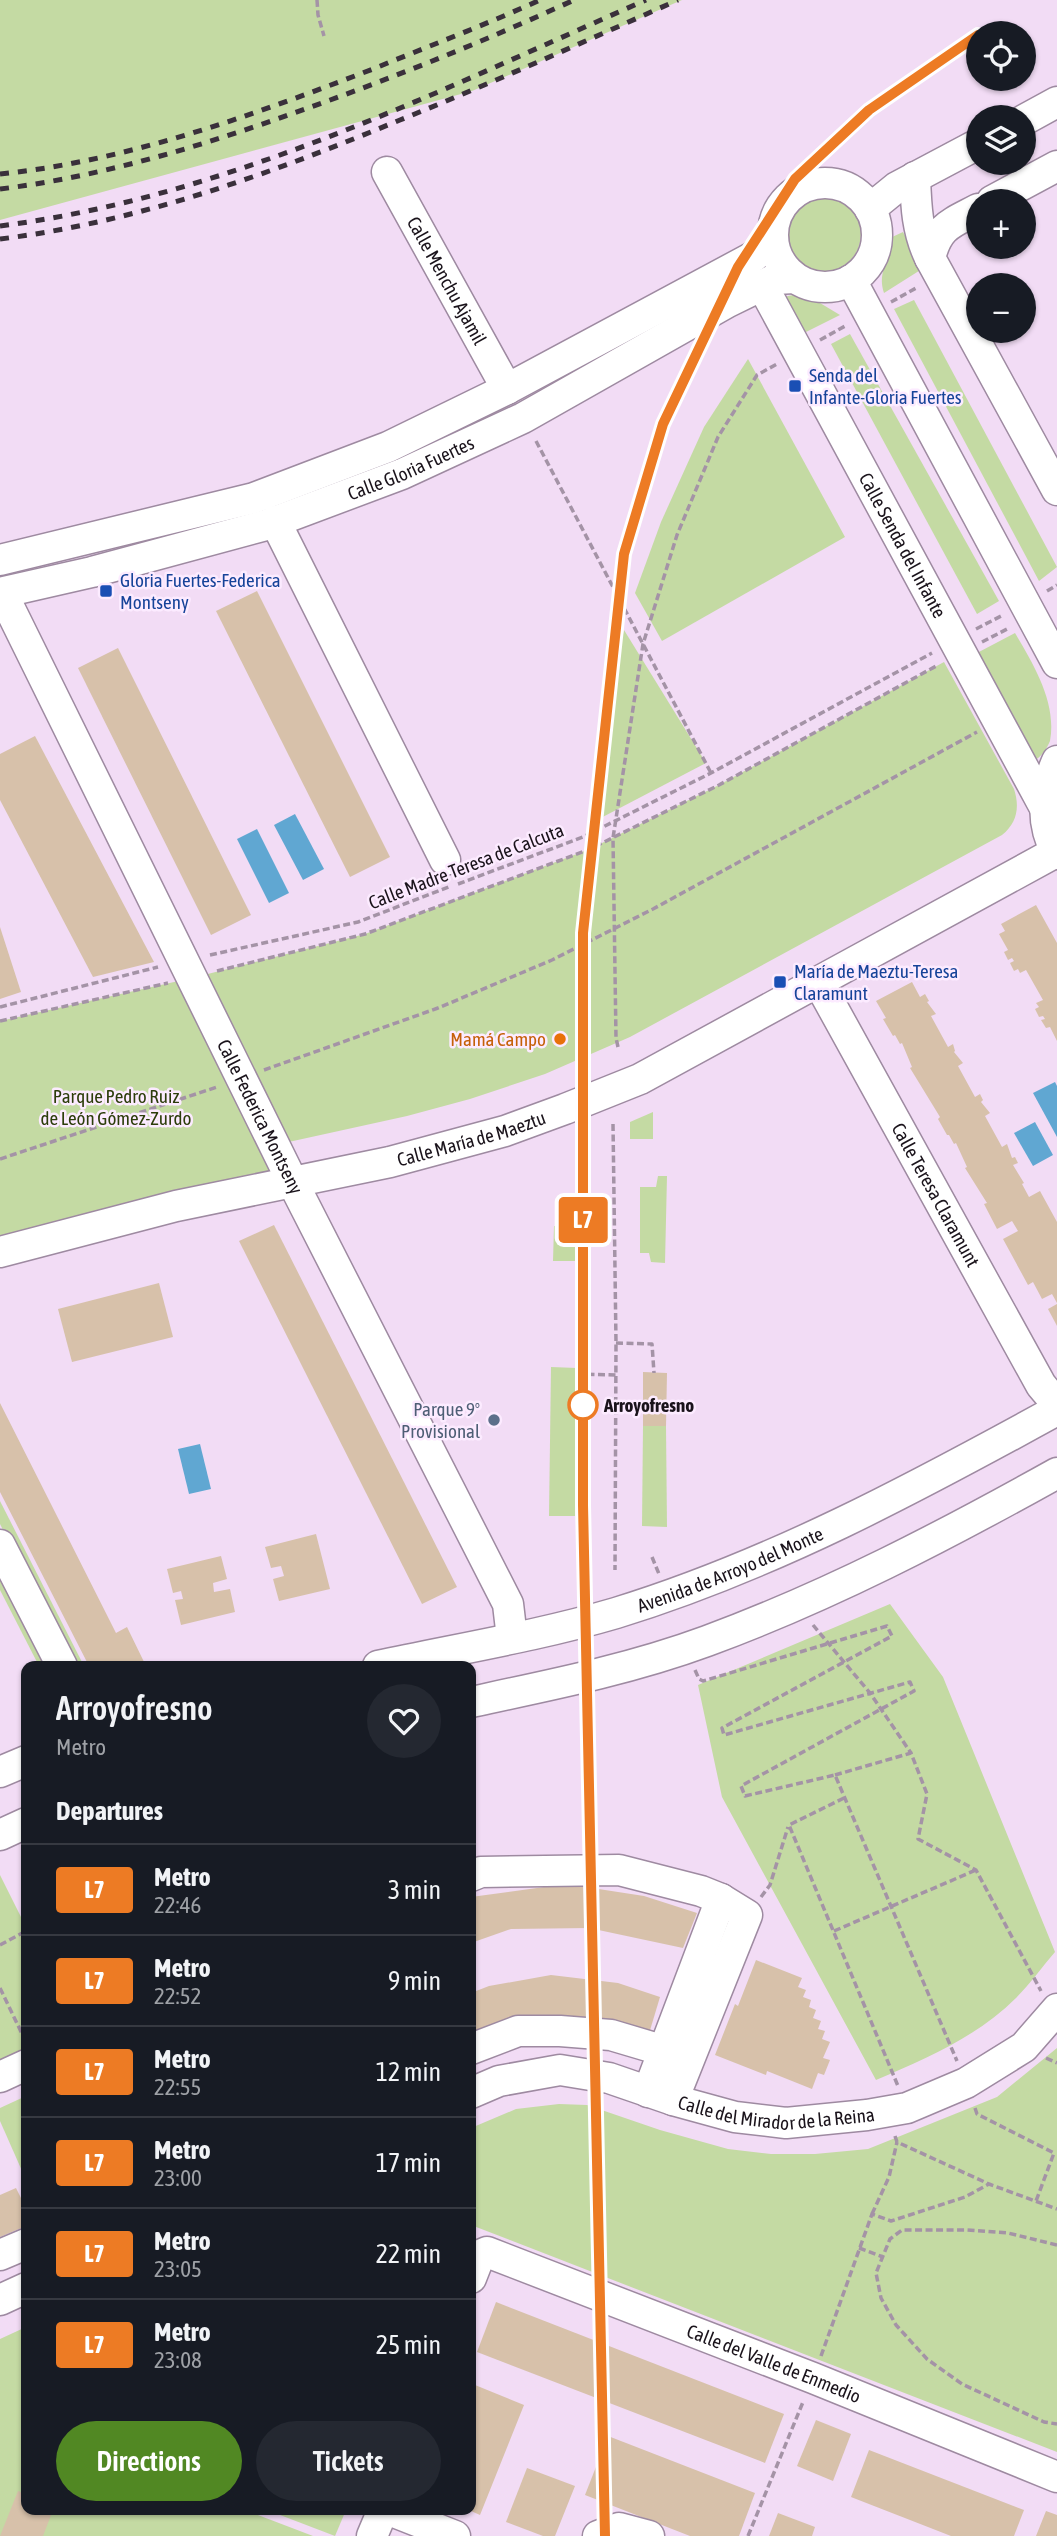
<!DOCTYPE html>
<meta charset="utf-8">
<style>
body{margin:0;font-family:"Asap Condensed",sans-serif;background:#242831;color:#f1f3f6;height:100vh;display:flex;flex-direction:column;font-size:26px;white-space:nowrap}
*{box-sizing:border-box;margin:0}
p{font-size:23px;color:#9ea1a6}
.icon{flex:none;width:38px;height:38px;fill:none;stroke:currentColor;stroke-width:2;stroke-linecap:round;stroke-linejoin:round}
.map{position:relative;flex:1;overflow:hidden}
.drawer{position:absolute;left:21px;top:1661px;width:455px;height:854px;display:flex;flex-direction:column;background:#171b24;border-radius:14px;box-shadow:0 2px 5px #0004}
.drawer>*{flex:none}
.badge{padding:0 14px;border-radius:5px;font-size:24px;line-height:46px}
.controls{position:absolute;left:966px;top:21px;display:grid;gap:14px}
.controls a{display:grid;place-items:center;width:70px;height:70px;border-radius:50%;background:#171b24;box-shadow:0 2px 5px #0004;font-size:35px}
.map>.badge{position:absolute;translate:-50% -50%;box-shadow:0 0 0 4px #fff}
h2{padding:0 35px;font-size:26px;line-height:63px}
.round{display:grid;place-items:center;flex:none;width:74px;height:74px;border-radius:37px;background:#242831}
.head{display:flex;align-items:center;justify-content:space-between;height:119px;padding:0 35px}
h1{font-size:33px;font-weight:600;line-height:52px}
.cta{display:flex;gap:14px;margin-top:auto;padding:14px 35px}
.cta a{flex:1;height:80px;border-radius:42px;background:#518823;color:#fff;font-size:28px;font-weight:600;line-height:80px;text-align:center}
.cta a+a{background:#242831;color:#f1f3f6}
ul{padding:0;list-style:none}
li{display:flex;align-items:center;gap:21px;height:91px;padding:0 35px;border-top:2px solid #363941}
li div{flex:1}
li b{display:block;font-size:26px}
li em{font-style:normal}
li .badge{min-width:77px;font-weight:700;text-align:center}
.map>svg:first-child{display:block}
</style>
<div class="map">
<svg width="1057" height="2536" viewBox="0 0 1057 2536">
<rect width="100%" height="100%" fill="#f2dcf5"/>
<g fill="#c4daa3">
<path d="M0 0H682L472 91 0 220Z"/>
<circle cx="823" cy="234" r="38"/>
<path d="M903 232 922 269 884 293C876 270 893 259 890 238Z"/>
<path d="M793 295 820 303 840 315 804 333 783 297Z"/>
<path d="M914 300 1057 567 1039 581 894 309Z"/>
<path d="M850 334 999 601 977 614 831 344Z"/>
<path d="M748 359 845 537 662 641 635 593 661 522 704 427Z"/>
<path d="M624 630 706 763 595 821C599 756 609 694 624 630Z"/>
<path d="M1015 633C1034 665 1057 703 1050 741 1046 750 1042 756 1034 761L977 653Z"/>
<path d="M944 662 1014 789C1020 807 1017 823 1002 835L630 1037 545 1074 470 1099 407 1116 275 1145 293 1183 0 1252V1021L192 978 365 934 590 849 719 785Z"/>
<path d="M653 1112V1139H630V1122Z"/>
<path d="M658 1176H667L665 1263 651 1262 649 1253H640V1187H656Z"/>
<path d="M554 1226 586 1227 585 1261H553Z"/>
<path d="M551 1367 577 1368 575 1516H549Z"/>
<path d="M643 1426H666L667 1527 642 1526Z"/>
<path d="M0 1501 84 1666H71L0 1524Z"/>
<path d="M0 1563 53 1666H39L0 1590Z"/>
<path d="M890 1604 943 1677 1055 1952C1042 1967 1030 1984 1016 1998 978 2036 926 2059 876 2080L722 1797 698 1685Z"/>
<path d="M0 1875 26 1927V2062L0 2074Z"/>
<path d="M1057 2048V2452L471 2225V2128L516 2109 559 2104 587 2105 660 2130 728 2149 771 2154H815L868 2149 997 2097Z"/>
<path d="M26 2096V2180L0 2121V2108Z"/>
<path d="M26 2327V2510H245L313 2536H0V2339Z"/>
<path d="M267 2510H346L335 2536Z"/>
</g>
<g fill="#60a7d2">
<path d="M295 814 324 869 303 880 274 825Z"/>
<path d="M257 829 289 893 269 903 237 839Z"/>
<path d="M1055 1082 1057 1086V1137L1033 1093Z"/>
<path d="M1035 1122 1053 1155 1033 1166 1014 1133Z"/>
<path d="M200 1444 211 1489 189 1494 178 1449Z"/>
</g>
<g fill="#d7c1aa">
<path d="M257 591 390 857 350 877 216 611Z"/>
<path d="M118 648 251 915 211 935 78 668Z"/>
<path d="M35 736 154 962 93 977 0 800V754Z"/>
<path d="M1036 905 1057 943V1041L1050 1027 1046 1028 1041 1020 1045 1019 1043 1016 1039 1017 1035 1009 1039 1007 1036 1003 1043 1000 1026 970 1020 973 1018 969 1014 971 1010 963 1014 961 1012 958 1008 960 1004 952 1008 950 999 934 1005 931 1001 924Z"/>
<path d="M0 927 21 992 0 999Z"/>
<path d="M912 982 920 997 925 994 929 1001 927 1002 936 1014 931 1016 948 1047 953 1044 955 1051 954 1052 963 1063 958 1066 975 1097 980 1094 983 1100 981 1102 990 1113 985 1116 1002 1147 1007 1144 1012 1158 1015 1157 1018 1163 1013 1165 1024 1183 1022 1184 1029 1197 1040 1191 1057 1222V1303L1052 1294 1042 1299 1033 1282 1028 1285 1003 1239 1018 1231 1012 1221 997 1229 984 1204 987 1203 965 1168 967 1167 956 1143 954 1144 949 1135H947L938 1119 940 1117 910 1068 912 1067 902 1043 900 1044 895 1035 893 1036 883 1019 886 1018 876 1001Z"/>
<path d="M274 1225 457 1587 422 1604 239 1241Z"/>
<path d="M159 1283 173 1337 72 1362 58 1309Z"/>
<path d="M1057 1304V1326L1048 1309Z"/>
<path d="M643 1372 667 1373 666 1426H643Z"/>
<path d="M0 1403 116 1633 127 1627 146 1666H89L0 1492Z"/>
<path d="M316 1534 330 1589 279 1601 273 1579 284 1576 281 1566 271 1568 265 1547Z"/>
<path d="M221 1556 227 1579 213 1583 214 1592 230 1589 235 1612 181 1625 175 1600 183 1599 181 1591 173 1593 167 1569Z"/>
<path d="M566 1884 644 1896 697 1913 683 1948 589 1928 511 1929 471 1943V1897Z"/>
<path d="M756 1960 802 1978 798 1987 806 1990 803 1997 811 2000 809 2007 816 2010 813 2018 821 2021 818 2029 825 2031 822 2039 830 2042 823 2058 830 2060 824 2075 818 2073 812 2089 767 2071 766 2075 715 2055 735 2004 738 2006Z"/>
<path d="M551 1975 618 1983 660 1997 648 2037 471 2041V1993L489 1986Z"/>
<path d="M16 2188 26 2208V2226L0 2237V2195Z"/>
<path d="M496 2302 784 2414 765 2463 477 2352Z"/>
<path d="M475 2385 524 2405 480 2515 471 2511V2394Z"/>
<path d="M816 2420 851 2434 833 2481 797 2466Z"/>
<path d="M608 2436 755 2493 739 2536H690L585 2495Z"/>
<path d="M869 2450 1024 2510 1014 2536H951L851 2497Z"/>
<path d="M527 2468 575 2486 555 2536H543L506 2522Z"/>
<path d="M18 2491 26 2494V2510H53L43 2536H0Z"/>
<path d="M1046 2511 1057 2515V2536H1036Z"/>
<path d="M778 2513 815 2527 812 2536H769Z"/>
</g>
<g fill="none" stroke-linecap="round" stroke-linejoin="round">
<g stroke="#9e8aa1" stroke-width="33">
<g id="minor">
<path d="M1024 120 1057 102"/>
<path id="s1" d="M387 172 507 389"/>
<path d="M915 177C916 206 917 232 930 258"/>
<circle cx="825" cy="235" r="52"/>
<path d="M992 201 1057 166"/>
<path d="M870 209 897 187 978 144"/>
<path d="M978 209C950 224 938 226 930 258L1057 490"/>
<path d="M851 280 1057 663"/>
<path id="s2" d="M762 285 1044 806"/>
<path d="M275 521 445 860"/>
<path d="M0 560 254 498 388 447 507 389 753 257 773 239"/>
<path id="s3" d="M0 593 92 572 266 525 402 474 523 418 728 302 775 279 795 278"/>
<path id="s4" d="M0 598 9 607 293 1183 508 1604 512 1638"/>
<path d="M1057 761C1043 793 1040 822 1057 854"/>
<path id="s5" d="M819 983 1041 1385 1057 1404"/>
<path id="s6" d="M0 1252 176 1206 390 1162 505 1131 565 1109 640 1079 1056 852"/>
<path d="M0 1545 62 1666"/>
<path id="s7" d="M378 1666C457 1649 538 1636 616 1613 772 1565 915 1488 1057 1410"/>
<path d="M471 1702C551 1685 631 1669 707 1641 829 1596 944 1536 1057 1473"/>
<path d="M0 1772 26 1761"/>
<path d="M0 1835 26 1823"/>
<path d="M471 1876 481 1872 619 1870 701 1891 721 1899 747 1915 673 2100"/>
<path d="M471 2049 518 2031H560L611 2035 665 2051"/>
<path d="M0 2077 26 2065"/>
<path d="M648 2092 721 1899"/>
<path id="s8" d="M471 2093 499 2081 560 2070 609 2078 673 2100 735 2117 786 2123 867 2115 907 2108 966 2083 1024 2047 1057 2009"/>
<path d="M0 2255 26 2244"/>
<path id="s9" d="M471 2278 480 2255 487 2252 813 2378 1057 2477"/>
<path d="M0 2300 26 2288"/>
<path d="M389 2510 455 2536"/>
<path d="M372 2536 383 2510"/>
<path d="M598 2536 619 2528 649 2536"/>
</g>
</g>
<g stroke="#a493a6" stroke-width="3.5" stroke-dasharray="7 3.5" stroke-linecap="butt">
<path d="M317 0 318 15 324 36"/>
<path d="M891 302 918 287"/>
<path d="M820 340 847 325"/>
<path d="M536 441 711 773"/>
<path d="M1047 591 1057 585"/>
<path d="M976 629 1003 615"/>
<path d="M982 642 1009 628"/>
<path d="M458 884 583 837 711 773 932 653"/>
<path d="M210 955 358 922 451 886"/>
<path d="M217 971 365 934 590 849 719 785 938 665"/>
<path d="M0 1007 158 967"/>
<path d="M0 1021 168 983"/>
<path d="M618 1047 616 1038 613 838 643 644 677 535 718 437 757 375 777 364"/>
<path d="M264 1070 438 1008 552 960 653 909 977 732"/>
<path d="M613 1124 616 1343 615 1570"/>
<path d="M0 1159 217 1087"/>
<path d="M616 1343 652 1344 654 1373"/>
<path d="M577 1374 616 1375"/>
<path d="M652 1557 659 1574"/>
<path d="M813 1625 870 1693 911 1753"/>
<path d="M695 1670 699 1679 703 1681 887 1626 892 1636 722 1728 724 1735 910 1682 914 1691 741 1786 745 1796 835 1775 957 2061"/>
<path d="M835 1775 911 1753 927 1794 918 1839 976 1870 1041 1991"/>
<path d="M844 1798 789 1825 898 2086"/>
<path d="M761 1897 770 1885 788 1827"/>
<path d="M834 1931 976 1870"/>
<path d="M0 1945 26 1931"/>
<path d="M0 1988 25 2040"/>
<path d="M1046 2058 1057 2063"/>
<path d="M975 2108 977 2114 1054 2153 1036 2201"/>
<path d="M895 2136 897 2142 989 2184 1057 2209"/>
<path d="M872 2214 889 2177 897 2142"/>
<path d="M1057 2245 1008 2233 966 2230H902L890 2239 876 2273 881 2298 896 2325 927 2359 962 2384 1044 2422 1057 2424"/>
<path d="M859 2248 883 2257"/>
<path d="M821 2356 872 2214 891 2221 965 2197 989 2184"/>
<path d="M748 2536 803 2402"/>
</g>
<use href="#minor" stroke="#fff" stroke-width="30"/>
<g stroke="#3a303b" stroke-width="5" stroke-dasharray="9 9" stroke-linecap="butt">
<path d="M0 174C128 161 253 115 373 69 429 46 485 25 540 0"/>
<path d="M0 189C106 176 208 144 308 108 398 76 487 40 574 0"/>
<path d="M0 226C227 197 438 91 646 0"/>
<path d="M0 239C139 222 272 173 400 120 494 82 586 41 678 0"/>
</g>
</g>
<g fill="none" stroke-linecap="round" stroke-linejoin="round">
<g stroke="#fff" stroke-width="16">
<path id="line" d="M605 2536 583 1505V933L624 554 663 424 738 267 795 179 869 110 978 35"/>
</g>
<use href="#line" stroke="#ed7b24" stroke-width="10"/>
</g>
<g fill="#1a4fb4" stroke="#fcebff" stroke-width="2.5">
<rect x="788" y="379" width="14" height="14" rx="3.5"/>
<rect x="99" y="584" width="14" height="14" rx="3.5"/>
<rect x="773" y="975" width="14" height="14" rx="3.5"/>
</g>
<circle fill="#e8710a" stroke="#fcebff" stroke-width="2.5" cx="560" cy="1039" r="7"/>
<circle fill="#fff" stroke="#ed7b24" stroke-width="3.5" cx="583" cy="1405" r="14"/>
<circle fill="#5c6f8a" stroke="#fcebff" stroke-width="2.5" cx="494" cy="1420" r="7"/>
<g text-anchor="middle" stroke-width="5" stroke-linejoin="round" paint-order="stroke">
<g font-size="19" fill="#1a131b" stroke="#fcebff">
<text dy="7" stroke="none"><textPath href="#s1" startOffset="124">Calle Menchu Ajamil</textPath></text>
<text dy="7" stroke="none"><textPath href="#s3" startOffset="430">Calle Gloria Fuertes</textPath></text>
<text dy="7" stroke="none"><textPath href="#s2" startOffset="296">Calle Senda del Infante</textPath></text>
<text transform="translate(466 866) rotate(-21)" y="7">Calle Madre Teresa de Calcuta</text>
<text dy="7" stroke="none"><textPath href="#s4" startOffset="581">Calle Federica Montseny</textPath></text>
<text dy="7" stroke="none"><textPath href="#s6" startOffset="485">Calle María de Maeztu</textPath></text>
<text dy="7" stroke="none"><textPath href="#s5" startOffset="242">Calle Teresa Claramunt</textPath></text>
<text dy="7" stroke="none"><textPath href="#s7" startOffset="366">Avenida de Arroyo del Monte</textPath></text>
<text dy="7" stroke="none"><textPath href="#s8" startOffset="315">Calle del Mirador de la Reina</textPath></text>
<text dy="7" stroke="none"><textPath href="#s9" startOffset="340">Calle del Valle de Enmedio</textPath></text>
</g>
<g font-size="19" fill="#164399" stroke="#fcebff" text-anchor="start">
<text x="809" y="382">Senda del<tspan x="809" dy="22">Infante-Gloria Fuertes</tspan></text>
<text x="120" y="587">Gloria Fuertes-Federica<tspan x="120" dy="22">Montseny</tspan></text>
<text x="794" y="978">María de Maeztu-Teresa<tspan x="794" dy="22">Claramunt</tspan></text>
</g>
<g font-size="19" fill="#c56008" stroke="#fcebff" text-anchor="end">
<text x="546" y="1046">Mamá Campo</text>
</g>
<g font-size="19" fill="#2c3d0a" stroke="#fcebff">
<text x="116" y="1103">Parque Pedro Ruiz<tspan x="116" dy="22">de León Gómez-Zurdo</tspan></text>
</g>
<g font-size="19" font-weight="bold" fill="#1a131b" stroke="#fcebff" text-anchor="start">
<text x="604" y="1412">Arroyofresno</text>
</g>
<g font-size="19" fill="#4e5e75" stroke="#fcebff" text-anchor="end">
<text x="480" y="1416">Parque 9º<tspan x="480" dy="22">Provisional</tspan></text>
</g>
</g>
</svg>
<div class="controls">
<a><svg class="icon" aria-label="locate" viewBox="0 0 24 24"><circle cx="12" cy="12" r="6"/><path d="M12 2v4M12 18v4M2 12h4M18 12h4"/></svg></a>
<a><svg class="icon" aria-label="layers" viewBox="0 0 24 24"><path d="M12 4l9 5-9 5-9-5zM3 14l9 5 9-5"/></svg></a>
<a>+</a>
<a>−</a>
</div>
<b class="badge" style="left:583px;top:1220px;background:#ed7b24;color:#fff">L7</b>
<section class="drawer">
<div class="head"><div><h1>Arroyofresno</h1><p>Metro</p></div><a class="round"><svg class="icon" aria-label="heart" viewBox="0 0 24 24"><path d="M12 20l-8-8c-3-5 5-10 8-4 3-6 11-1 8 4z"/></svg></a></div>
<h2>Departures</h2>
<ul>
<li><span class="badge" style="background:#ed7b24;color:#fff">L7</span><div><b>Metro</b><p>22:46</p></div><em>3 min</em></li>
<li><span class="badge" style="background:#ed7b24;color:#fff">L7</span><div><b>Metro</b><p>22:52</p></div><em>9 min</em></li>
<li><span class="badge" style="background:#ed7b24;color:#fff">L7</span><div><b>Metro</b><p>22:55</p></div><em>12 min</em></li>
<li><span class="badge" style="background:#ed7b24;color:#fff">L7</span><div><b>Metro</b><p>23:00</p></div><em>17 min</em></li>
<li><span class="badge" style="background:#ed7b24;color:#fff">L7</span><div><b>Metro</b><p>23:05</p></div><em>22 min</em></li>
<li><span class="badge" style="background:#ed7b24;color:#fff">L7</span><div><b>Metro</b><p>23:08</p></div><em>25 min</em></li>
</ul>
<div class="cta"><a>Directions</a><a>Tickets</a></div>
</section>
</div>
